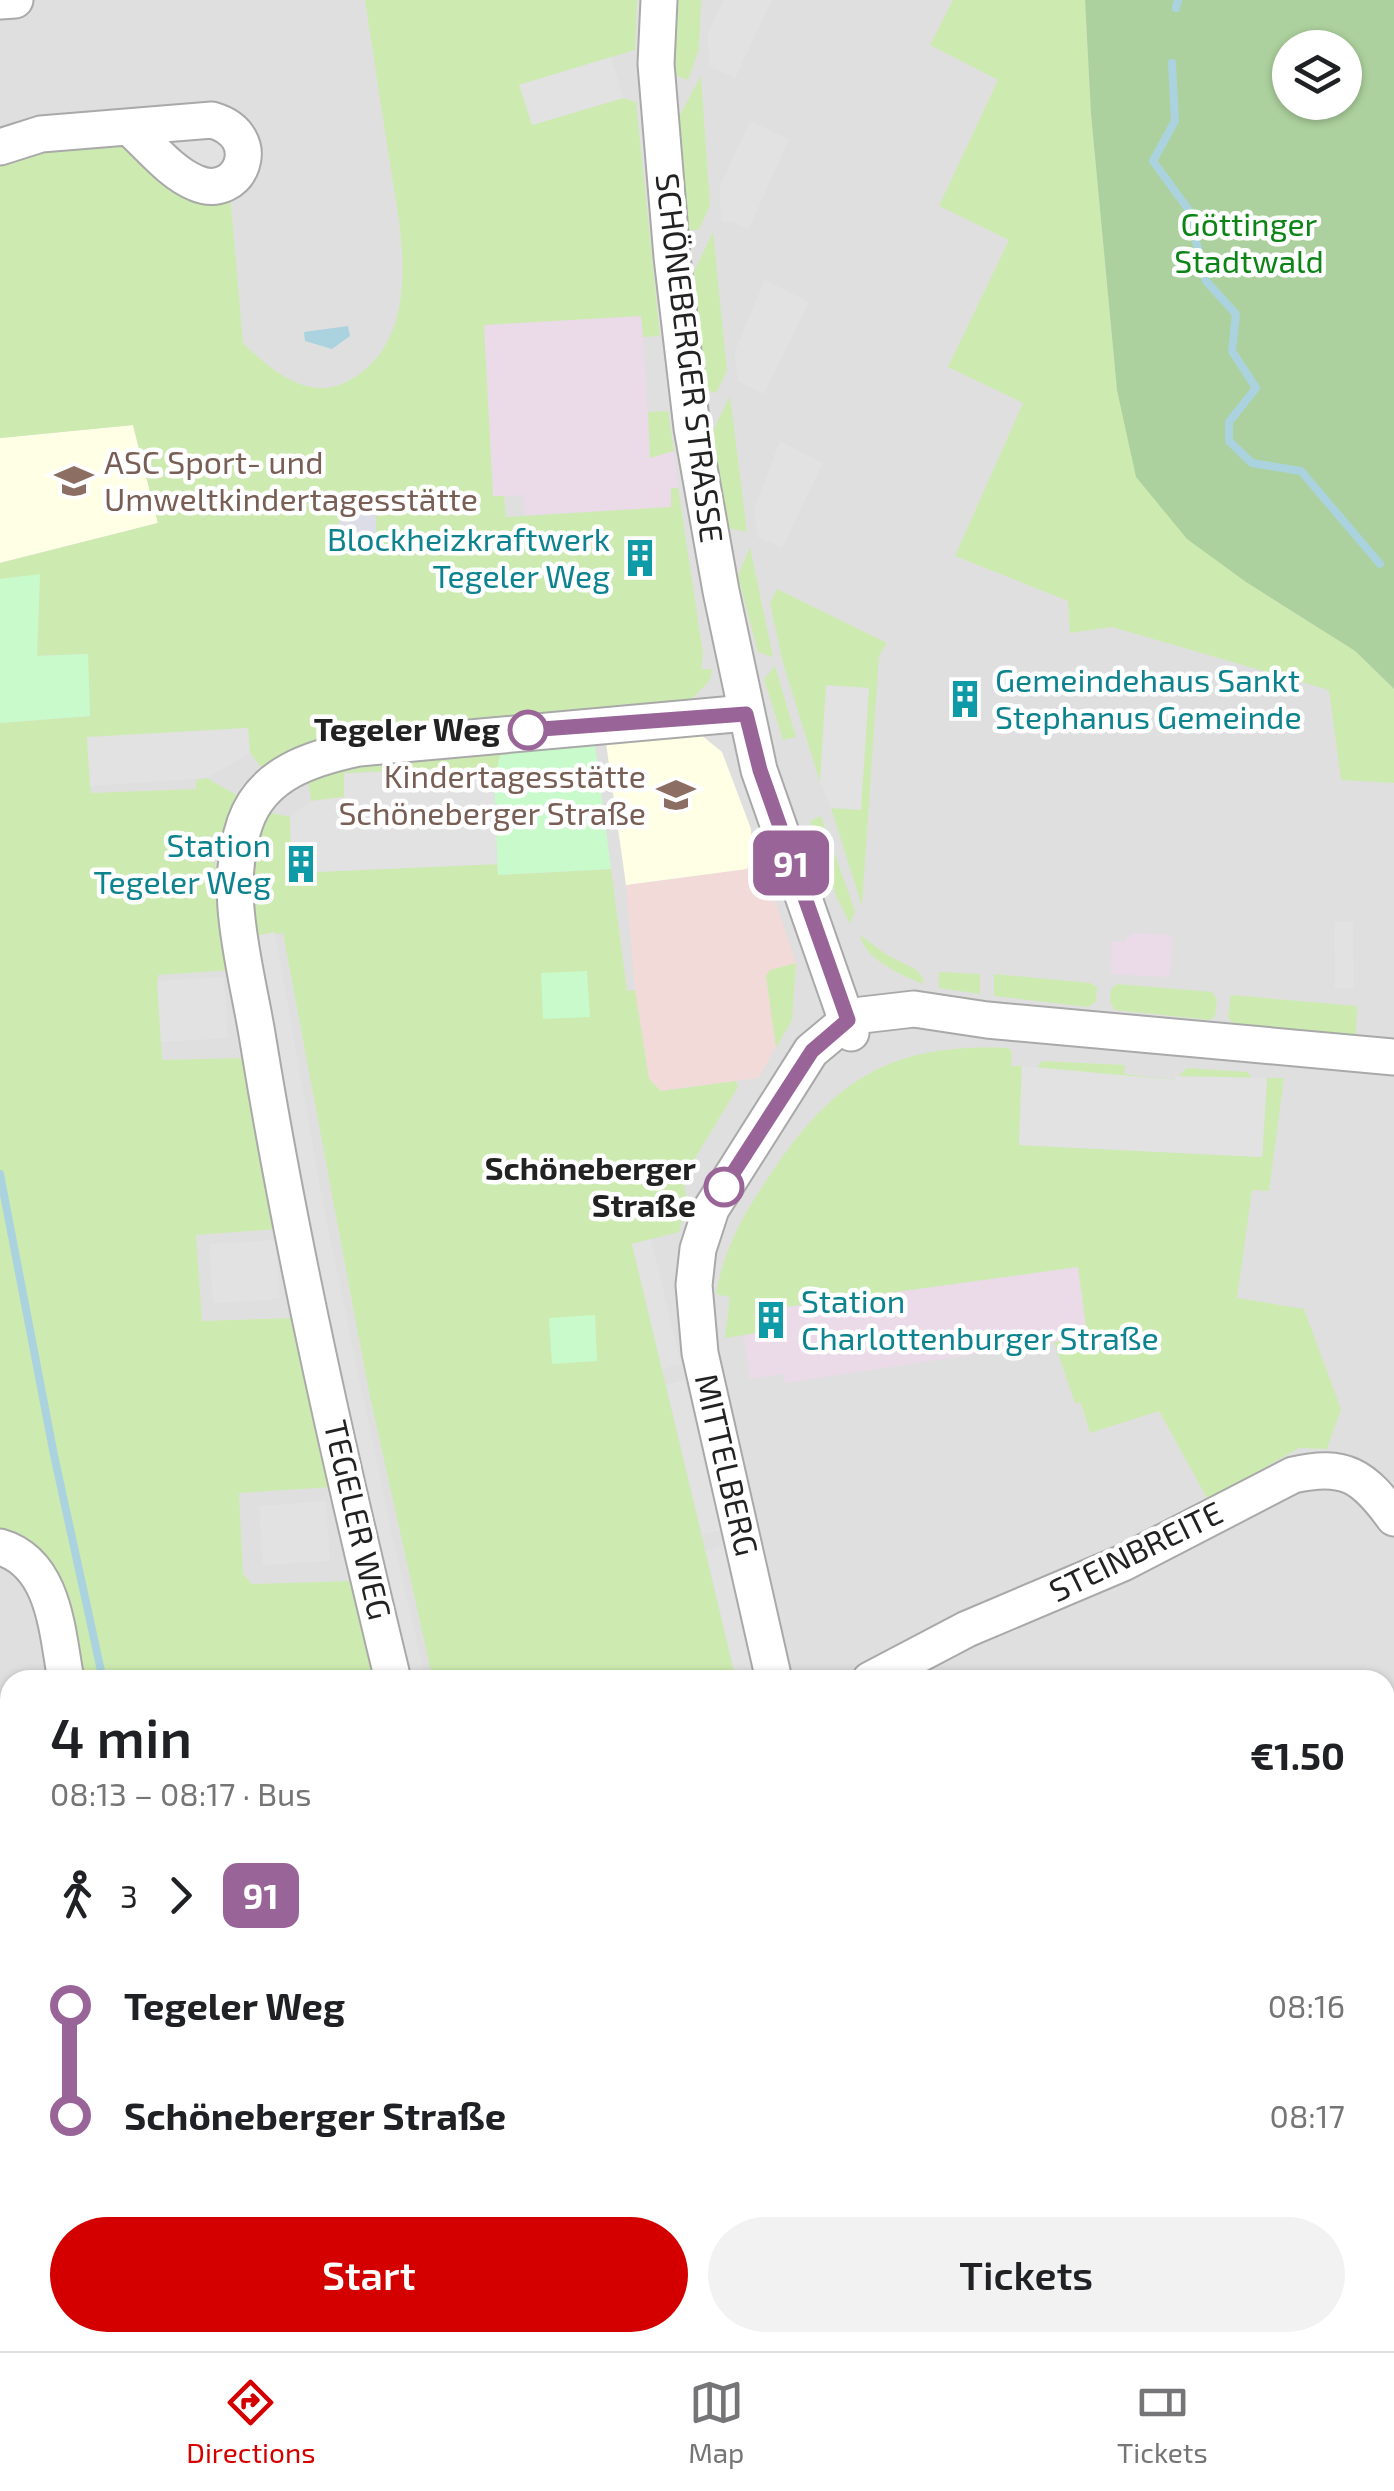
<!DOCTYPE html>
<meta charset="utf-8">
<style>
body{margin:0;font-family:"Exo 2",sans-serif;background:#f2f2f2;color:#202124;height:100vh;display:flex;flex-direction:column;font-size:38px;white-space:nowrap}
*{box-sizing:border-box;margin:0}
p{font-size:32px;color:#757577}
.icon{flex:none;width:55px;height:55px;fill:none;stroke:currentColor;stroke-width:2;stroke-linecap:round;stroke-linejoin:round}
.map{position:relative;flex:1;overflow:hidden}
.side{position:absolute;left:0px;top:1670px;width:1395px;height:682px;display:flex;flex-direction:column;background:#fff;border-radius:30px 30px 0 0;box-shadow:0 2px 8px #0004}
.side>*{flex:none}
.badge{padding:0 20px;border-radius:15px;font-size:35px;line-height:65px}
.buttons{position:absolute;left:1272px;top:30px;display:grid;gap:20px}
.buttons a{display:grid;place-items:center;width:90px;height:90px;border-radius:50%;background:#fff;box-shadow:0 2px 8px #0004;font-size:50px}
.map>.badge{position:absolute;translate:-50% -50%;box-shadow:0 0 0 5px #fff}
.legs{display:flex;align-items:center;gap:15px;height:110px;padding:0 50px;font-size:32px}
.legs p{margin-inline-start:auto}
.head{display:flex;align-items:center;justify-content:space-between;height:170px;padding:0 50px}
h1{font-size:55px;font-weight:600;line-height:75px}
.cta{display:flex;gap:20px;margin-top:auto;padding:20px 50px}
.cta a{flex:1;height:115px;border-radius:60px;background:#d40000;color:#fff;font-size:40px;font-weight:600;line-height:115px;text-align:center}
.cta a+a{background:#f2f2f2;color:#202124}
ul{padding:0 50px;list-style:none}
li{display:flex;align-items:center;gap:35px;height:110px;font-size:38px}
li i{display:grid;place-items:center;width:15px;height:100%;margin:0 12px;background:currentColor}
li i::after{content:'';width:25px;height:25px;margin:-12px;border:8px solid;border-radius:50%;background:#fff}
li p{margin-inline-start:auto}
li:first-child i{background:linear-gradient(#0000 50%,currentColor 0)}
li:last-child i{background:linear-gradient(currentColor 50%,#0000 0)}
.dock{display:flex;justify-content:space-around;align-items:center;height:140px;border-top:2px solid #e0e0e0;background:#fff;font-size:28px;color:#757577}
.dock a{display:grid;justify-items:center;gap:5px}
.dock .current{color:#d40000}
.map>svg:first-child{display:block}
</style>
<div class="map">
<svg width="1394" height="2351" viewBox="0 0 1394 2351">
<rect width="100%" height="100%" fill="#f2efe9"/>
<path fill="#e0dfdf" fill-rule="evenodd" d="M0 0H1085L1136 477 1394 689V2351H0ZM10 1680H1385V2342H10Z"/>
<path fill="#f2dad9" d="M751 829 796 963 792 1020 758 1078 660 1091 649 1079 635 990 626 885 747 869 751 857Z"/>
<g fill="#ebdbe8">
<path d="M642 316 650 457 674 451 678 488H671L672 507 525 515 523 495 493 497 483 325Z"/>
<path d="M1134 933 1172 935 1170 977 1111 974 1112 941 1126 942 1127 937Z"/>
<path d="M1078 1267 1088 1337 785 1383 784 1374 750 1379 744 1335 757 1333 754 1312Z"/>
</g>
<g fill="#ffffe5">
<path d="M133 425 158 523 0 563V438Z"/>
<path d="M700 734 722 752 751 829V857L747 869 626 885 606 743Z"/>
</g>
<g fill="#cdebb0">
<path d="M365 0H637L635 50 520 85 532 125 623 98 636 102 660 336 643 337 641 316 484 325 493 496H504L506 517 671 507V488H678L703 653 701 669H712L710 680 689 702 308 744 287 751 262 768 250 753 247 728 87 738 91 793 196 789V780L207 778 238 796 225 833 211 836 231 970 158 975 162 1060 246 1058 278 1229 196 1235 202 1321 295 1318 332 1487 239 1493 243 1574 252 1584 352 1581 374 1680H78L55 1575 33 1545 0 1531V723L90 716 87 654 37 656 40 575 0 579V563L158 523 133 425 0 438V159L110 135 230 193 243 343C270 369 308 403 348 381 374 367 389 346 397 317 410 266 397 209 389 158 381 105 373 53 365 0Z"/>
<path d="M674 0H701L699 49 688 80 671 74Z"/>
<path d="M953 0H1085L1091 114 1117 390 1246 582 1355 651 1394 689V783L1341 780 1329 690 1112 627 1070 633 1068 601 955 556 1023 403 948 367 1009 240 939 206 998 80 930 45Z"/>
<path d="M701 76 710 206 699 229 691 231 684 226 675 124Z"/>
<path d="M713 232 727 371 716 393 704 389 690 280Z"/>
<path d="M730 396 747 532 728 528 711 435Z"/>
<path d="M668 411 674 451 650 458 648 412Z"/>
<path d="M750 547 773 657 758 652 738 576Z"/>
<path d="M777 589 887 643 879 656 862 906 831 808 861 809 823 772 820 782 783 663 770 603Z"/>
<path d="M775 666 796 737 783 740 764 679Z"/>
<path d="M595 745 543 766 494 780 493 767 344 773 345 797 311 801 308 780 337 767Z"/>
<path d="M268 812 290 817 292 873 497 864 498 875 611 869 627 991 635 990 649 1079 661 1091 736 1081 738 1087 683 1178 687 1201 679 1232 632 1244 736 1680H433L369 1392 283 933 251 937 253 848Z"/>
<path d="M821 816 855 911 850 924 837 898 810 821Z"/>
<path d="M860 935 887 955 917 970 923 978V984C901 975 864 959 860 935Z"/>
<path d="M796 963 792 1020 776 1048 766 976 770 970Z"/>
<path d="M939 972 980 974V994L939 988Z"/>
<path d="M994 974 1090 983 1097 987 1096 1002 1088 1007 994 996Z"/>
<path d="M1117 984 1212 992 1217 999 1215 1016 1210 1020 1115 1010 1110 1001 1111 989Z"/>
<path d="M1231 995 1357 1006 1356 1037 1233 1024 1228 1017Z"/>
<path d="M1008 1048 1012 1052 1011 1066H1022L1019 1145 1262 1157 1267 1078H1284L1269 1191 1252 1190 1237 1298 1304 1309 1341 1409 1327 1449 1299 1448 1208 1500 1159 1411 1090 1433 1081 1403H1075L1054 1342 1087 1336 1078 1267 755 1311 757 1333 725 1338 730 1297 716 1294C724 1248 744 1213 770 1175 834 1079 891 1043 1008 1048Z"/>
<path d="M1042 1061 1125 1065 1124 1074 1175 1080 1187 1068 1247 1072 1251 1077 1249 1109 1036 1069Z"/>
<path d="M10 1998V2082L0 2074V2009Z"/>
<path d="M89 2343H200L202 2351H84Z"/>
</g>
<path fill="#add19e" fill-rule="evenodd" d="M1085 0H1394V689L1355 651 1246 582 1187 539 1136 477 1117 390 1091 114ZM1290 48H1345V102H1290Z"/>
<g fill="#c8facc">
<path d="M40 574 37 656 88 654 90 716 0 723V579Z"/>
<path d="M595 745 611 869 498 875 494 780 501 752Z"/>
<path d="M587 971 590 1017 543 1019 541 973Z"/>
<path d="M595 1315 597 1361 552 1364 549 1318Z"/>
<path d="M0 2204 10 2212V2313L0 2311V2268L4 2262 0 2259Z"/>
</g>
<g fill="#e2e2e2">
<path d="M724 0H772L735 78 709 66 708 33Z"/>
<path d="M611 57 623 98 532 125 519 85Z"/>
<path d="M750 121 789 139 748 230 733 222 721 221 719 188Z"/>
<path d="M210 130 233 151 212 177 167 137Z"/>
<path d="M765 280 809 302 764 394 738 381 734 353Z"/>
<path d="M780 441 823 463 782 548 758 537 754 509Z"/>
<path d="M826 685 869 688 861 810 831 808 820 782Z"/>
<path d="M248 728 250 753 207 778 90 786 87 737Z"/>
<path d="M493 767 497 864 292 873 290 817 311 801 344 797V774Z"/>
<path d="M1334 922H1353L1354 988H1335Z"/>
<path d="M275 932 325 1214 390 1526 426 1680H405L315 1260 254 936Z"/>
<path d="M224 977 228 1038 161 1042 157 981Z"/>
<path d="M1022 1066 1175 1080V1076L1267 1078 1262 1157 1019 1145Z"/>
<path d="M651 1239 681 1364 662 1369 632 1244Z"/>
<path d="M276 1240 280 1299 213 1303 209 1244Z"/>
<path d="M685 1380 721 1530 702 1535 666 1385Z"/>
<path d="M326 1501 330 1561 263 1565 259 1506Z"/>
<path d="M725 1546 756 1680H736L706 1551Z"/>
</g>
<rect fill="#dddde8" x="339" y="509" width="37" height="32"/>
<path fill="#aad3df" d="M348 326 350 336 332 349 305 341 304 332Z"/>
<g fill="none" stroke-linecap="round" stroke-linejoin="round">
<g stroke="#aad3df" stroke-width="8">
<path d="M1176 8 1178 0"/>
<path d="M1172 63 1175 121 1153 161 1188 209 1206 281 1236 314 1232 351 1256 388 1229 422V441L1252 463 1301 471 1380 564"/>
<path d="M0 1174 54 1455 103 1680"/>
<path d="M120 2351 121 2342"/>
</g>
<g stroke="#a9a9a9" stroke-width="39">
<g id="minor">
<path d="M659 0 656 64 672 257 692 428 721 591 759 770 851 1033"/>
<path d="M0 1 15 0"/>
<path d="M0 147 41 134 212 120C268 136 240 202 196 183 171 173 149 145 129 127"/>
<path d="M0 1547C55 1563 57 1632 66 1680"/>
<path d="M393 1680C342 1469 293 1255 258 1040 247 970 221 892 245 823 262 773 312 758 359 748L746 713"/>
<path d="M774 1680 700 1353 694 1285 698 1249 711 1209 811 1051 848 1020 862 1015 914 1009 987 1020 1394 1057"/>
<path d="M870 1680 967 1629 1123 1563 1293 1475C1345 1463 1364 1476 1394 1518"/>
<path d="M0 1797 10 1787"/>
<path d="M1385 1890 1394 1884"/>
<path d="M0 1948 10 1957"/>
<path d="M0 2131 10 2118"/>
<path d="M551 2342 553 2351"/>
<path d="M937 2342 940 2351"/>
<path d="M61 2351 67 2342"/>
</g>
</g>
<use href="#minor" stroke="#fff" stroke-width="35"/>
</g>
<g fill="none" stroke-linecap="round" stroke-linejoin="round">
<g stroke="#fff" stroke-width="22">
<path id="line-1" d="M528 730 746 714 760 770 848 1020 812 1051 724 1187"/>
</g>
<use href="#line-1" stroke="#996498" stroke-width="15"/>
</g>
<defs>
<g id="school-bare" transform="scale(3)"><path d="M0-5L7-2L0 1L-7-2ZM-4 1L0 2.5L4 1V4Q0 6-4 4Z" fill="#8d6e63" stroke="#fff" stroke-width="2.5" paint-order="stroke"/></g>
<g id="building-bare" transform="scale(3)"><path d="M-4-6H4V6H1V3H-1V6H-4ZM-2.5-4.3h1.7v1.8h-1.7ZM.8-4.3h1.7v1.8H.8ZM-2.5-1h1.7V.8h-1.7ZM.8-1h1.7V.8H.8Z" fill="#0f9aa8" stroke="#fff" stroke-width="2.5" paint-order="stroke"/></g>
</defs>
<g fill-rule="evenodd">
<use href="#school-bare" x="74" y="481"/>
<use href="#building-bare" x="640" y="558"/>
<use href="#building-bare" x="965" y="699"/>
<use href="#school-bare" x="676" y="795"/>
<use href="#building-bare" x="301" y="864"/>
<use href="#building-bare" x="771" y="1320"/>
</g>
<g fill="#fff" stroke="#996498" stroke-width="5">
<circle cx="528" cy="730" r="18"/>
<circle cx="724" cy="1187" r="18"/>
</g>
<g text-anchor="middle" stroke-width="9" stroke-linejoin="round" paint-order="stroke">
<g font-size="32" fill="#0c8416" stroke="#fff">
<text x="1249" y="236">Göttinger<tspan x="1249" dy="37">Stadtwald</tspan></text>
</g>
<g font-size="32" fill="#222" stroke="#fff">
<text transform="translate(689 358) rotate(83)" y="11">SCHÖNEBERGER STRASSE</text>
<text transform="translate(726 1465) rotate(77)" y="11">MITTELBERG</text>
<text transform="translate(357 1520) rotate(77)" y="11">TEGELER WEG</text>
<text transform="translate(1136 1552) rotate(-26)" y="11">STEINBREITE</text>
</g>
<g font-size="32" fill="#785e54" stroke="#fff" text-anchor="start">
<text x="104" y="474">ASC Sport- und<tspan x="104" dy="37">Umweltkindertagesstätte</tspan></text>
<text x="646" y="788" text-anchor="end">Kindertagesstätte<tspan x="646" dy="37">Schöneberger Straße</tspan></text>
</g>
<g font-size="32" fill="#0d838f" stroke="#fff" text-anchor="end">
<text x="610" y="551">Blockheizkraftwerk<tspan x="610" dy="37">Tegeler Weg</tspan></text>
<text x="995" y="692" text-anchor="start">Gemeindehaus Sankt<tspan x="995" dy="37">Stephanus Gemeinde</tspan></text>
<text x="271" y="857">Station<tspan x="271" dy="37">Tegeler Weg</tspan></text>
<text x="801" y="1313" text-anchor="start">Station<tspan x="801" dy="37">Charlottenburger Straße</tspan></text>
</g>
<g font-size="32" font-weight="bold" fill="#222" stroke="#fff" text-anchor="end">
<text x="500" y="741">Tegeler Weg</text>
<text x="696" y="1180">Schöneberger<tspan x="696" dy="37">Straße</tspan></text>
</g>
</g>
</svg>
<div class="buttons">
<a><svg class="icon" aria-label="layers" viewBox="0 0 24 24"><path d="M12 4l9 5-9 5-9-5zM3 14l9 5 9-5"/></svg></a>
</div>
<b class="badge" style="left:791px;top:863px;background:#996498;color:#fff">91</b>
<section class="side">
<div class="head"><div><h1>4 min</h1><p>08:13 – 08:17 · Bus</p></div><b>€1.50</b></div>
<div class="legs"><svg class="icon" aria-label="walk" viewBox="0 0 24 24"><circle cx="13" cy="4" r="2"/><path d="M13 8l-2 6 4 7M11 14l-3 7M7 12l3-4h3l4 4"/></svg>3<svg class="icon" aria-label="forward" viewBox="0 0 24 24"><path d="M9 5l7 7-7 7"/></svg><b class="badge" style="background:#996498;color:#fff">91</b></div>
<ul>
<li><i style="color:#996498"></i><b>Tegeler Weg</b><p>08:16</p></li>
<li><i style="color:#996498"></i><b>Schöneberger Straße</b><p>08:17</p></li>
</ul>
<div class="cta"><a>Start</a><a>Tickets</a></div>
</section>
</div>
<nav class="dock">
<a class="current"><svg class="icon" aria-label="directions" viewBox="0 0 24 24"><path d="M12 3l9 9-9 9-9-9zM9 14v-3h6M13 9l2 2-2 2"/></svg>Directions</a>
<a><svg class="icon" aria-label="map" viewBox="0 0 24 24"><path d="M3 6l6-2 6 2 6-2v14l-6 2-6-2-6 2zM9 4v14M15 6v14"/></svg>Map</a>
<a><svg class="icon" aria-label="tickets" viewBox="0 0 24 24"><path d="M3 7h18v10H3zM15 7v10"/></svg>Tickets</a>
</nav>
